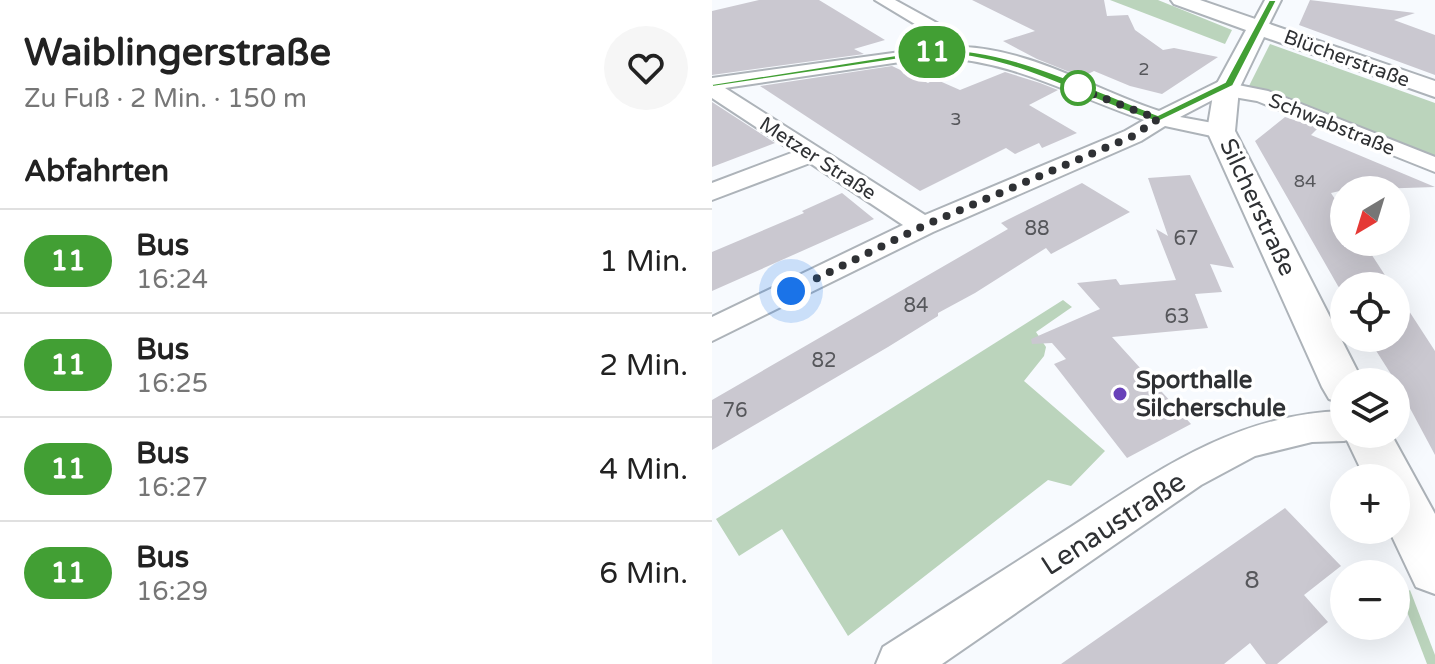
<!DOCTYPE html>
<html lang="de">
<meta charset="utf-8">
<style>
body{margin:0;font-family:"Varela Round",sans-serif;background:#f6f6f6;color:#222;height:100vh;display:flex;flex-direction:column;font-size:30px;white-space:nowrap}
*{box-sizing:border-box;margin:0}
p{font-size:26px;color:#767676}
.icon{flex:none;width:44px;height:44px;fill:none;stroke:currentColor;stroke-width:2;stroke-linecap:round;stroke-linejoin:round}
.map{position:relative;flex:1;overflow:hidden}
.side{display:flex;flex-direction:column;background:#fff;width:712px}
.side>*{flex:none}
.badge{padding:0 16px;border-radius:26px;font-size:28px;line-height:52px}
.needle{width:52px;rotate:218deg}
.controls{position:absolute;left:618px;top:176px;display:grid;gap:16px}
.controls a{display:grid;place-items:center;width:80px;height:80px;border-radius:50%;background:#fff;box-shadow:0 8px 32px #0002;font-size:40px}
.you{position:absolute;width:40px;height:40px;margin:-20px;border:6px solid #fff;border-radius:50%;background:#1a73e8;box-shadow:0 0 0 12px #1a73e833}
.map>.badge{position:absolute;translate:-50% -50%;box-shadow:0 0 0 4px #fff}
h2{padding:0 24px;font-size:30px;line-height:72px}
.round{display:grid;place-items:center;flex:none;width:84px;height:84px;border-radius:42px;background:#f6f6f6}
.headline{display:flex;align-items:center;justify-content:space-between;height:136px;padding:0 24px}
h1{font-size:38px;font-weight:700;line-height:60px}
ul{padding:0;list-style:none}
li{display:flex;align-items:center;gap:24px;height:104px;padding:0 24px;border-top:2px solid #e0e0e0}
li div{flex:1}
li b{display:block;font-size:30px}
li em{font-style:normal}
li .badge{min-width:88px;font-weight:700;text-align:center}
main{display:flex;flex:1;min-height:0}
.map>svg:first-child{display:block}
</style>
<main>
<section class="side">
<div class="headline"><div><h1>Waiblingerstraße</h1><p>Zu Fuß · 2 Min. · 150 m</p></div><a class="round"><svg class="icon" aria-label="heart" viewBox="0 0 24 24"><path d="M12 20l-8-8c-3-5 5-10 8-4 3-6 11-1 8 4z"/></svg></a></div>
<h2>Abfahrten</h2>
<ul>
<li><span class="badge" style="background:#429f34;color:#fff">11</span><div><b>Bus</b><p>16:24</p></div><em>1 Min.</em></li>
<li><span class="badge" style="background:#429f34;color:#fff">11</span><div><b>Bus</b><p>16:25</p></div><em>2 Min.</em></li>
<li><span class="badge" style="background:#429f34;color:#fff">11</span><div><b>Bus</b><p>16:27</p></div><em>4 Min.</em></li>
<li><span class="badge" style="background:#429f34;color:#fff">11</span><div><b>Bus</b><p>16:29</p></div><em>6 Min.</em></li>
</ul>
</section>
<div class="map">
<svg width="723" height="664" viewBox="0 0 723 664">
<rect width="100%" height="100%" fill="#f7fafe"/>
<g fill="#bbd4bc">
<path d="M398 0H446L520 30 513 44Z"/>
<path d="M558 44 723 103V157L537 86Z"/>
<path d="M351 300 360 307 324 332 334 347 332 356 312 381 393 451 359 486 336 480 136 636 70 529 27 556 4 519Z"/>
<path d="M698 590 723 655V664H715L689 596Z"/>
</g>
<g fill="#cac8d0">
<path d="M47 0H107L173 40 142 49 152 54 0 75V11Z"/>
<path d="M260 0H392L395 16 416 15 423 30 451 50 462 48 506 57 450 94 418 86 382 71 370 77 325 59 291 41 323 31Z"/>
<path d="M598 0 703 13 682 20 723 35V75L587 25Z"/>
<path d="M180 66 216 83 223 79 248 90 293 72 328 83 346 90 317 105 365 133 330 148 327 143 303 154 294 148 208 191 48 86Z"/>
<path d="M0 102 63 143 0 167Z"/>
<path d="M573 117 606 128 599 135 723 187 632 190 619 193 632 213V247L654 246 680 286H632V294L626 286 543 141Z"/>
<path d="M478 175 522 268 498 264 510 292 483 294 496 328 400 337 479 424 415 458 342 364 354 359 340 343 320 344 319 339 388 309 365 283 404 279 408 285 464 280 444 229 456 236 436 178Z"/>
<path d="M370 183 418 212 339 254 334 248 263 293 226 313V316L176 347 0 450V400L296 229 289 223Z"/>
<path d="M130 193 162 219 0 291V252L92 213 90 211Z"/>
<path d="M684 291 723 351V455L684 382 656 338H684Z"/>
<path d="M573 508 629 566 592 595 616 622 565 664H554L538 643 512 664H349Z"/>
</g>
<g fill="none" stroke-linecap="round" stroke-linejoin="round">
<g stroke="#adb3b9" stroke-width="4">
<g id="minor">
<path d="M163 0H183L243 33 252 42 250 47C319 49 383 90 447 111L510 80H524L526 85 556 91 723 157V172L545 101 510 95 468 117 517 126 520 131 517 136 509 138 453 126 429 141 221 232 0 341V317L191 225 98 163 0 200V183L82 152 0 98V78L232 46 231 41ZM222 57C301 60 359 95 432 120L413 131 213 215 13 88Z"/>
<path d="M553 0H569L554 30H542L539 26Z"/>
<path d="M632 411V434H646L645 437 632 441 600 442 543 456 489 485 230 664H164L171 647C231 609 291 570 351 532 441 474 521 414 632 411Z"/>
</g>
</g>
<g stroke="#adb3b9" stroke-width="4">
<g id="tertiary">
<path d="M459 0H488L723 81V97L552 37 527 89 523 131 651 382H632V404L617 399 610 387 495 131 502 89 534 30 462 4Z"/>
<path d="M632 434H679L723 514V594L704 587 677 530H684V478H653Z"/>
</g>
</g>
<use href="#minor" fill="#fff" fill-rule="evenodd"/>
<use href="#tertiary" fill="#fff" fill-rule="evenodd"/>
</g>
<path fill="#429f34" stroke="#fff" stroke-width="2" d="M557 0H565L521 86 446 122C371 100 302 53 222 54L0 87V84L222 49C299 48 375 88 446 115L513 82Z"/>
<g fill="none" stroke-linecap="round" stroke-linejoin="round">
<path stroke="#2f3134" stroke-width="8" stroke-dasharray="0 14.4" d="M79 291 211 226 421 136 446 119 360 86 366 88"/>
</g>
<circle fill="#fff" stroke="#429f34" stroke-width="4" cx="366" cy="88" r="16"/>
<circle fill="#6841b9" stroke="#fff" stroke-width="3" cx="408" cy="394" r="8"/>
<g text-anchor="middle" stroke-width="7" stroke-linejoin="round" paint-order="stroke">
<g font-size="18" fill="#56575b">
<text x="432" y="75">2</text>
<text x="244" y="125">3</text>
<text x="593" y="187">84</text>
</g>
<g font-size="20" fill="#2f3134" stroke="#fff">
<text transform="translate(635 58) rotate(20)" y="7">Blücherstraße</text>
<text transform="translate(620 124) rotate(22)" y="7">Schwabstraße</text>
<text transform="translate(106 158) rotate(33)" y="7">Metzer Straße</text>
</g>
<g font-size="20" fill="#56575b">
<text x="325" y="235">88</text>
<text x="474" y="245">67</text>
<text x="204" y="312">84</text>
<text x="465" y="323">63</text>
<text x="112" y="367">82</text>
<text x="23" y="417">76</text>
</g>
<g font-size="24" fill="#2f3134" stroke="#fff">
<text transform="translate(546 207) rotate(65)" y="8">Silcherstraße</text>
</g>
<g font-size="24" font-weight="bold" fill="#2f3134" stroke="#fff" text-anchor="start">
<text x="424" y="388">Sporthalle<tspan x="424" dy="28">Silcherschule</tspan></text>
</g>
<g font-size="24" fill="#56575b">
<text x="540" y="588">8</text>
</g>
<g font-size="28" fill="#2f3134" stroke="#fff">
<text transform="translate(401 523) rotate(-33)" y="10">Lenaustraße</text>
</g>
</g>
</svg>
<div class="controls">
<a><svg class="needle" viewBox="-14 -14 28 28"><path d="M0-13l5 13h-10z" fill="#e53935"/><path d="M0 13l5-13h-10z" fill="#767676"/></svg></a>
<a><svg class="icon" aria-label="locate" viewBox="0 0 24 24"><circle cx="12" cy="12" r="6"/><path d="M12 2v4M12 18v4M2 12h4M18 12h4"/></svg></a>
<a><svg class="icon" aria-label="layers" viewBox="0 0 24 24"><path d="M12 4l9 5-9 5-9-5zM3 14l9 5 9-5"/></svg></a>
<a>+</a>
<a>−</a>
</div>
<div class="you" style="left:79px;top:291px"></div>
<b class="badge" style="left:220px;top:52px;background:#429f34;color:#fff">11</b>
</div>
</main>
